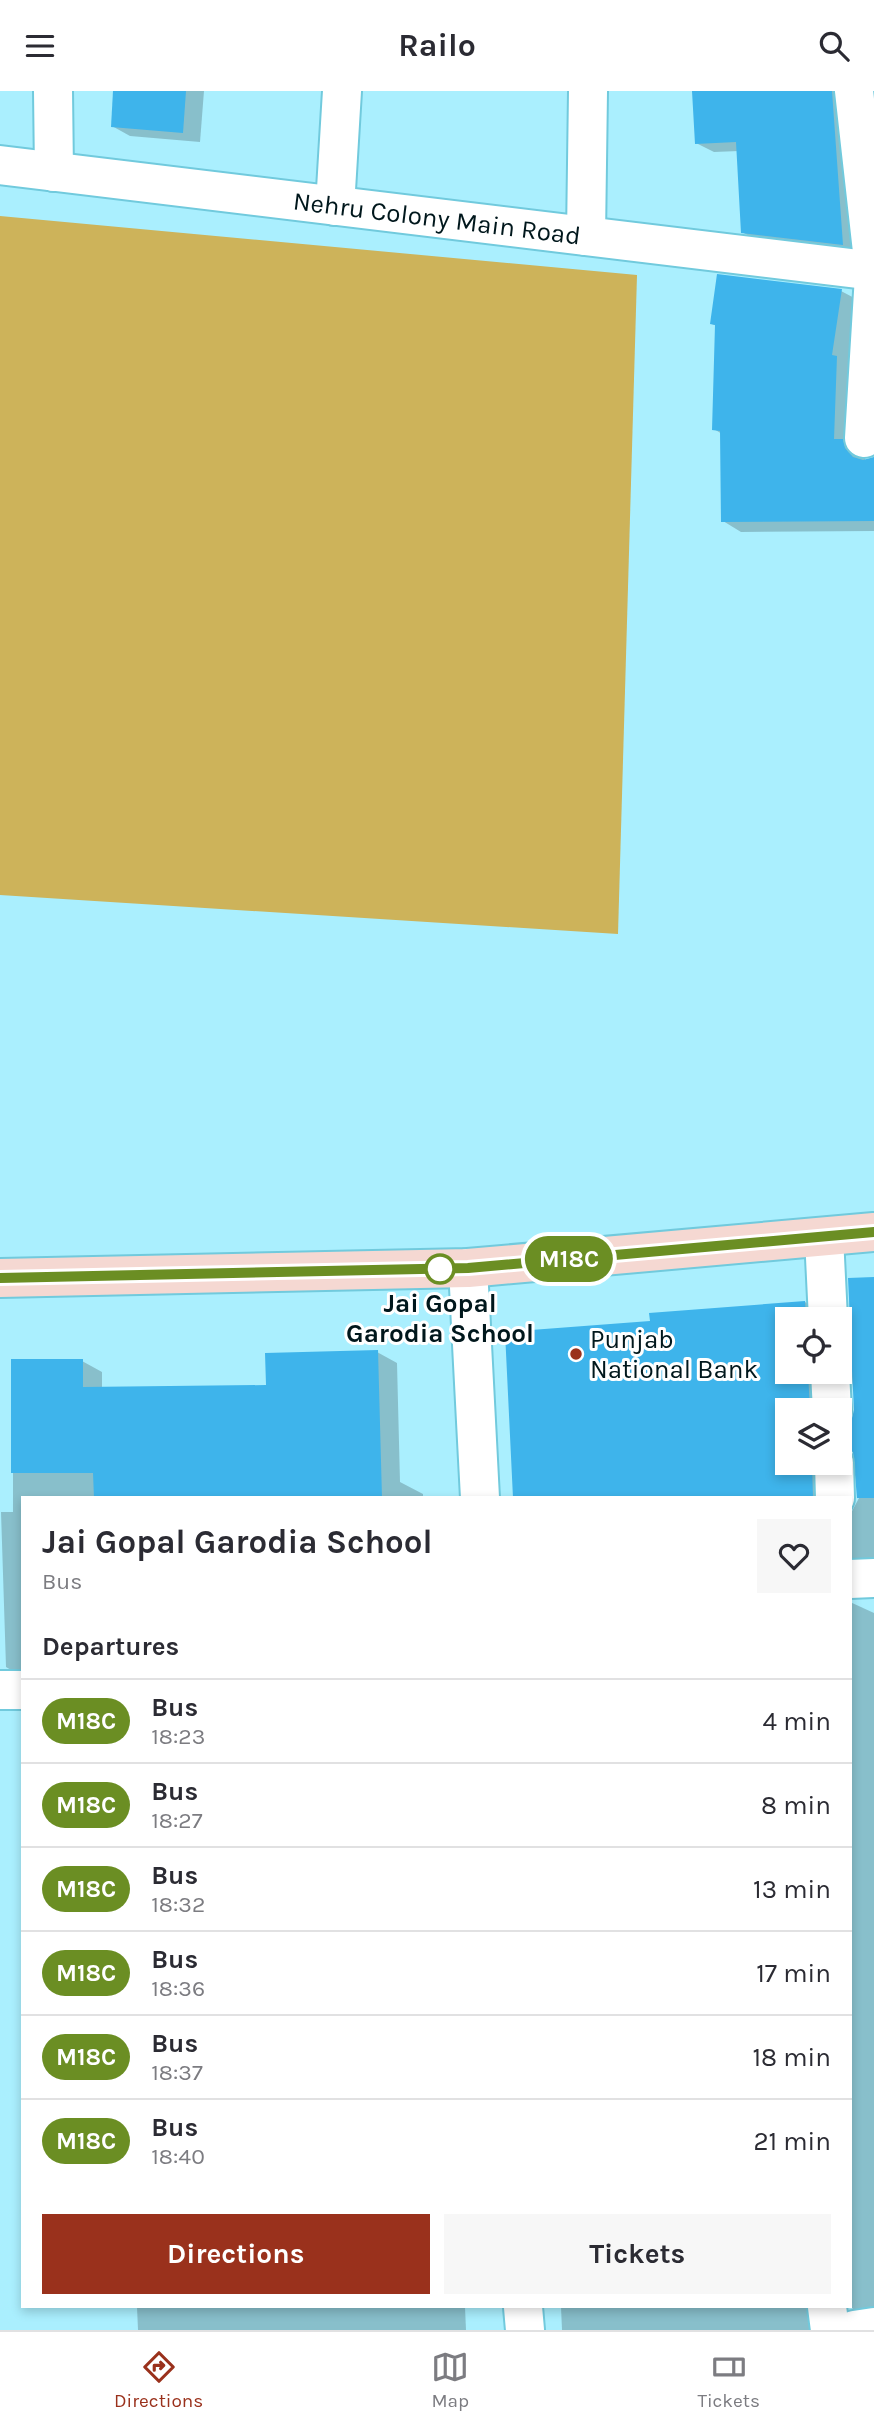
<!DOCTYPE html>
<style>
body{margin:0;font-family:Karla,sans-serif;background:#f7f7f7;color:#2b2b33;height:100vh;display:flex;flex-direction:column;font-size:26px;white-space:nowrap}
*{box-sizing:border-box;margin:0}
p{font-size:23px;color:#7c7c81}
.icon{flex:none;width:38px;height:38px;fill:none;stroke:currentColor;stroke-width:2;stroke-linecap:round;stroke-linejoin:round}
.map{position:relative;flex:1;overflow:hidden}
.side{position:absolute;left:21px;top:1405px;width:831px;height:812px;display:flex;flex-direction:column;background:#fff;border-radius:0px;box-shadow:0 4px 10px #0003}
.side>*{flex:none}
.badge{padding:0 14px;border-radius:23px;font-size:24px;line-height:46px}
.buttons{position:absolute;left:775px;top:1216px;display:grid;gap:14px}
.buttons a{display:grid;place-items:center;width:77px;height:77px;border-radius:0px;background:#fff;box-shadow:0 4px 10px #0003;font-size:35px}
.map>.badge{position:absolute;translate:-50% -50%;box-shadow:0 0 0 4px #fff}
h2{padding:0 21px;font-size:26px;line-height:63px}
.round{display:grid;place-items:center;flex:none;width:74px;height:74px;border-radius:0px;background:#f7f7f7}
.headline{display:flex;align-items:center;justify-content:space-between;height:119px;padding:0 21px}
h1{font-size:33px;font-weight:700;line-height:52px}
.button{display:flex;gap:14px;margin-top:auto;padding:14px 21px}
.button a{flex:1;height:80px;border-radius:0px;background:#9a311c;color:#fff;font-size:28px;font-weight:700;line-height:80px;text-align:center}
.button a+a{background:#f7f7f7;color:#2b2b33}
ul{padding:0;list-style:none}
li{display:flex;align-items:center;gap:21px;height:84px;padding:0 21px;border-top:2px solid #e1e1e2}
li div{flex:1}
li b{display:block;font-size:26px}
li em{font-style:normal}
li .badge{min-width:77px;font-weight:700;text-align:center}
header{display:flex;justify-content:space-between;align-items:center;height:91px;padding:0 21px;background:#fff;font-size:32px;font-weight:700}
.tab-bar{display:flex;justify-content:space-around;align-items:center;height:98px;border-top:2px solid #e1e1e2;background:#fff;font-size:19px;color:#7c7c81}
.tab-bar a{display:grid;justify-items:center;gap:4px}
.tab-bar .active{color:#9a311c}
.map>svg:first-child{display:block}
</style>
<header><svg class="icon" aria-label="menu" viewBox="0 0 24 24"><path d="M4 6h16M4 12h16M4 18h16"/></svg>Railo<svg class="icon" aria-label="search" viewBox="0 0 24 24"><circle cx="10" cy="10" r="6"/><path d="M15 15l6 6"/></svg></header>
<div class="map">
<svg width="874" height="2239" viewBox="0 0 874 2239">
<rect width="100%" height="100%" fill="#aaeffe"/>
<path fill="#cdb35a" d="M0 125 637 184 618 843 0 804Z"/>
<g fill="#0003">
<path d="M115 0H204L200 51 130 45 112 35Z"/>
<path d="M694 0H852L860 163 760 151 742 141 739 60 714 61 696 52Z"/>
<path d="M841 200 860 210 861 361 866 370 874 368V440L741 441 723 430 722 343 714 338 717 235 712 233Z"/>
<path d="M874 1188V1476L850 1488V1424L859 1407 858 1371 854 1360 840 1366V1341L853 1331 856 1320 850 1269 840 1272V1248L849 1238 850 1189Z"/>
<path d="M805 1211 824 1223 825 1228H788V1281H830V1320H788V1372H835L832 1407H515L652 1232Z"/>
<path d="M377 1261 397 1272 400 1391 423 1403V1407H23V1586L6 1576 1 1421H13V1270H82L102 1281V1298L268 1296Z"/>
<path d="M850 1511 874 1522V2228H870L850 2216Z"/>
<path d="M137 2216H465L466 2239H138Z"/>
<path d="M561 2216H828L825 2239H562Z"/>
</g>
<g fill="#3eb4eb">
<path d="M113 0H186L183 42 111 36Z"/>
<path d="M692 0H832L843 154 741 142 736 51 695 53Z"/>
<path d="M717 183 842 198 832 264 837 265 834 348H843L845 357 853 366 863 369 874 366V430L721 431 720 340 712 339 715 234 710 233Z"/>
<path d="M874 1186V1407H857L853 1361 840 1352V1340L851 1331 854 1319 852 1279 848 1269 840 1262V1246L847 1239 850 1228 848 1187Z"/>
<path d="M805 1210 806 1228H788V1281H808L810 1320H788V1372H812L813 1407H513L505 1241 650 1230 649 1222Z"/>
<path d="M378 1259 382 1407H94L93 1382H11V1268H83V1296L266 1294 265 1262Z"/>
</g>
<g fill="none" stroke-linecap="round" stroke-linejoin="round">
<g stroke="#71cadd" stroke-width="42">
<g id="street">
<path d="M53 0 54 81"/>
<path d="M854 0 874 178"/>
<path d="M0 74 874 180"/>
<path d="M335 115 342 0"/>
<path d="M586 145 588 0"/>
<path d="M864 347 874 185"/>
<path d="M824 1146 828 1228"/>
<path d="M468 1177 480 1407"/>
<path d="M830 1281 832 1320"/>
<path d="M834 1372 835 1407"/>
<path d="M850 1488 874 1487"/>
<path d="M0 1599H23"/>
<path d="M523 2216 525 2239"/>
<path d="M827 2216 830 2239"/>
<path d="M854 2239 874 2236"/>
</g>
</g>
<g stroke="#71cadd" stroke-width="42">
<path id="secondary" d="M0 1187 468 1177 874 1141"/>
</g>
<use href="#street" stroke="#fff" stroke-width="38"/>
<use href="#secondary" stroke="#f5d8d2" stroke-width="38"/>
</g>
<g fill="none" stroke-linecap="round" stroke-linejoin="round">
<g stroke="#fff" stroke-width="16">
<path id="line" d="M0 1187 468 1177 874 1141"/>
</g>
<use href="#line" stroke="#6b8e23" stroke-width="10"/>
</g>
<circle fill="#fff" stroke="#6b8e23" stroke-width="3.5" cx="440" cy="1178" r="14"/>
<circle fill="#9a311c" stroke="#fff" stroke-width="2.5" cx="576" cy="1263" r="7"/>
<g text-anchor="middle" stroke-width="6" stroke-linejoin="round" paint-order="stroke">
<g font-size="26" fill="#00171c" stroke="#fff">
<text transform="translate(437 127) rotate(7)" y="9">Nehru Colony Main Road</text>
</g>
<g font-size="26" font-weight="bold" fill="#00171c" stroke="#fff">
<text x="440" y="1221">Jai Gopal<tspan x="440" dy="30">Garodia School</tspan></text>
</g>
<g font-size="26" fill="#00171c" stroke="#fff" text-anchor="start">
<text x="590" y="1257">Punjab<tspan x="590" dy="30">National Bank</tspan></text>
</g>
</g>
</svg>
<div class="buttons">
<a><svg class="icon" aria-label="locate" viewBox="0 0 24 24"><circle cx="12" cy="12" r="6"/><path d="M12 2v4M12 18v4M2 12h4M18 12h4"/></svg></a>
<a><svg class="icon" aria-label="layers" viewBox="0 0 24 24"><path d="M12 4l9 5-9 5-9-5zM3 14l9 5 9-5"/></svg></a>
</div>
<b class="badge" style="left:569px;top:1168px;background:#6b8e23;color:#fff">M18C</b>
<section class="side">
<div class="headline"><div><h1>Jai Gopal Garodia School</h1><p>Bus</p></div><a class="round"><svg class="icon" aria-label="heart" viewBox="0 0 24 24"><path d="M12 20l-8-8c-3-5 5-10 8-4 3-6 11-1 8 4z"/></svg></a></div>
<h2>Departures</h2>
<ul>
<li><span class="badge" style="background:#6b8e23;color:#fff">M18C</span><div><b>Bus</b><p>18:23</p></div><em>4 min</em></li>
<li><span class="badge" style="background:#6b8e23;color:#fff">M18C</span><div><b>Bus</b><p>18:27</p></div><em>8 min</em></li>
<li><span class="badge" style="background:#6b8e23;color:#fff">M18C</span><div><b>Bus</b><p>18:32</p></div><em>13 min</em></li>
<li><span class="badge" style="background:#6b8e23;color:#fff">M18C</span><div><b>Bus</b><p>18:36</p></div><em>17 min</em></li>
<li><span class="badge" style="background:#6b8e23;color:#fff">M18C</span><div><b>Bus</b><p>18:37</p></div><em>18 min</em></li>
<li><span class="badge" style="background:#6b8e23;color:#fff">M18C</span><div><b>Bus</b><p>18:40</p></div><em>21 min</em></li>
</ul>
<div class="button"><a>Directions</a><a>Tickets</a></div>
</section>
</div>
<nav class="tab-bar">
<a class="active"><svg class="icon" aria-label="directions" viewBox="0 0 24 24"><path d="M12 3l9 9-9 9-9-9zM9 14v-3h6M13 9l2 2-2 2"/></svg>Directions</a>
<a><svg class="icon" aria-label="map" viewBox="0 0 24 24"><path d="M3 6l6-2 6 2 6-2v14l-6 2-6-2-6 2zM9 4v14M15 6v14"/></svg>Map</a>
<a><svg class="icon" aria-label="tickets" viewBox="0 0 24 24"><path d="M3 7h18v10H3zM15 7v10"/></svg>Tickets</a>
</nav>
